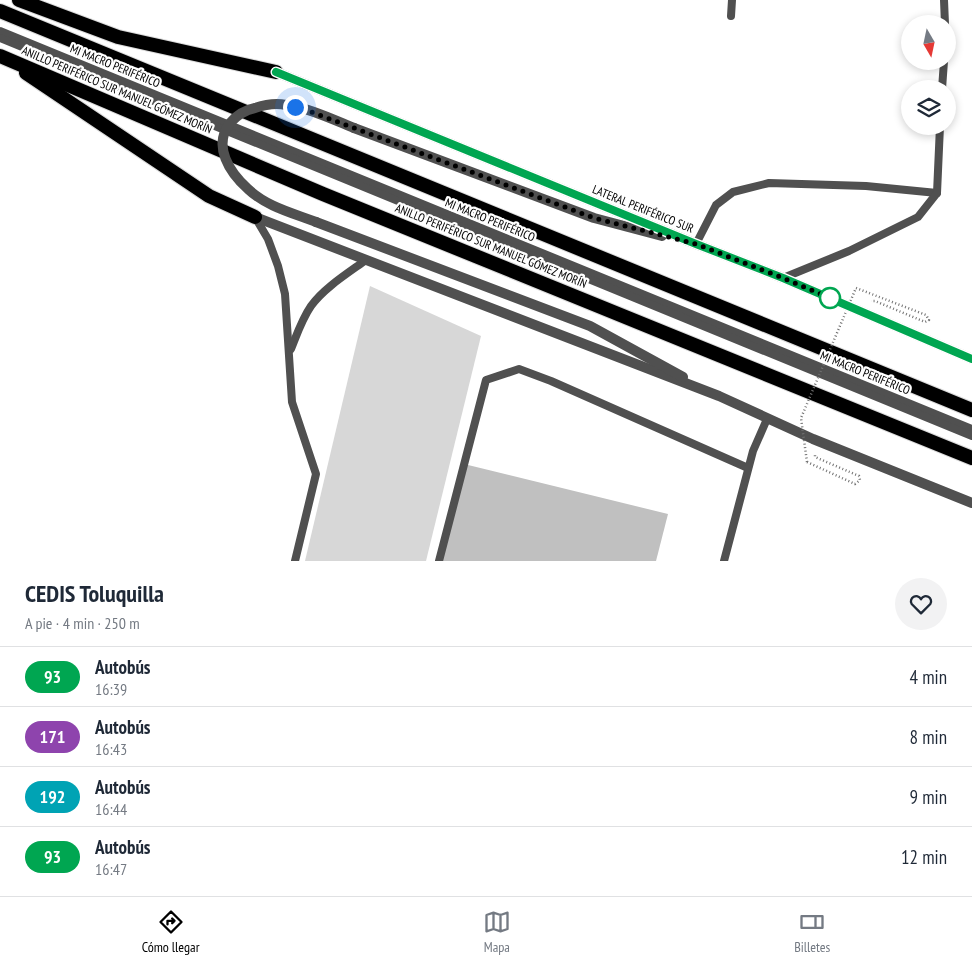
<!DOCTYPE html>
<html lang="es">
<meta charset="utf-8">
<style>
body{margin:0;font-family:"PT Sans Narrow",sans-serif;background:#f2f2f3;color:#1f2937;height:100vh;display:flex;flex-direction:column;font-size:19px;white-space:nowrap}
*{box-sizing:border-box;margin:0}
p{font-size:16px;color:#747a83}
.icon{flex:none;width:28px;height:28px;fill:none;stroke:currentColor;stroke-width:2;stroke-linecap:round;stroke-linejoin:round}
.map{position:relative;height:561px;overflow:hidden}
.sheet{display:flex;flex-direction:column;background:#fff;flex:1}
.sheet>*{flex:none}
.badge{padding:0 10px;border-radius:16px;font-size:18px;line-height:32px}
.needle{width:32px;rotate:171deg}
.tools{position:absolute;left:901px;top:15px;display:grid;gap:10px}
.tools a{display:grid;place-items:center;width:55px;height:55px;border-radius:50%;background:#fff;box-shadow:0 2px 8px #0003;font-size:25px}
.you{position:absolute;width:25px;height:25px;margin:-12px;border:4px solid #fff;border-radius:50%;background:#1a73e8;box-shadow:0 0 0 8px #1a73e833}
.map>.badge{position:absolute;translate:-50% -50%;box-shadow:0 0 0 2px #fff}
.round{display:grid;place-items:center;flex:none;width:52px;height:52px;border-radius:26px;background:#f2f2f3}
.summary{display:flex;align-items:center;justify-content:space-between;height:85px;padding:0 25px}
h1{font-size:24px;font-weight:800;line-height:38px}
ul{padding:0;list-style:none}
li{display:flex;align-items:center;gap:15px;height:60px;padding:0 25px;border-top:1px solid #e0e1e3}
li div{flex:1}
li b{display:block;font-size:19px}
li em{font-style:normal}
li .badge{min-width:55px;font-weight:700;text-align:center}
.dock{display:flex;justify-content:space-around;align-items:center;height:70px;border-top:1px solid #e0e1e3;background:#fff;font-size:14px;color:#747a83}
.dock a{display:grid;justify-items:center;gap:2px}
.dock .selected{color:#000}
.map>svg:first-child{display:block}
</style>
<div class="map">
<svg width="972" height="561" viewBox="0 0 972 561">
<rect width="100%" height="100%" fill="#fff"/>
<path fill="#d7d7d7" d="M370 286 481 336 426 561H305Z"/>
<path fill="#c0c0c0" d="M464 464 668 514 656 561H442Z"/>
<g fill="none" stroke-linecap="round" stroke-linejoin="round">
<g stroke="#dbdbdb" stroke-width="16">
<g id="trunk">
<path d="M19 0 118 37 276 72"/>
<path d="M0 11 972 410"/>
<path d="M0 56 323 194 972 458"/>
<path d="M26 73 209 196 255 217"/>
</g>
</g>
<g stroke="#727272" stroke-width="2.5" stroke-dasharray="1 2.5" stroke-linecap="butt">
<path d="M856 288 926 315 929 320 925 322 875 301H871"/>
<path d="M807 462 855 484 860 480 859 476 815 457V453"/>
</g>
<g stroke="#505050" stroke-width="8">
<path d="M944 0 945 24"/>
<path d="M731 16 732 0"/>
<path d="M0 31 972 429"/>
<path d="M0 38 972 436"/>
<path d="M942 89 944 61"/>
<path d="M255 217 268 239 278 266 285 294 292 402 316 474 295 561"/>
<path d="M696 244 716 205 733 192 769 183 866 186 937 193"/>
<path d="M783 278 849 251 918 217 937 193 940 126"/>
<path d="M291 349C297 334 302 319 311 306 324 288 348 273 366 260"/>
<path d="M439 561 486 380 519 369 551 381 748 468"/>
<path d="M724 561 753 451 767 419"/>
</g>
<g stroke="#505050" stroke-width="10">
<path d="M276 72 696 244 783 278 972 359"/>
<path d="M354 128 594 218 662 236"/>
<path d="M255 217 719 396 813 439 972 503"/>
<path d="M316 222 590 326 683 377"/>
</g>
<use href="#trunk" stroke="#000" stroke-width="14"/>
<path stroke="#727272" stroke-width="2.5" stroke-dasharray="1 2.5" stroke-linecap="butt" d="M807 462 801 418 856 288"/>
<path stroke="#505050" stroke-width="10" d="M316 222C293 213 267 207 248 189 230 173 212 146 230 123 237 115 245 110 255 108 264 105 276 103 286 105 309 108 332 119 354 128"/>
</g>
<g fill="none" stroke-linecap="round" stroke-linejoin="round">
<g stroke="#fff" stroke-width="11">
<path id="line" d="M276 72 696 244 783 278 972 359"/>
</g>
<use href="#line" stroke="#00a651" stroke-width="8"/>
<path stroke="#000" stroke-width="5" stroke-dasharray="0 9" d="M295 107 306 110 594 218 696 244 783 278 830 298"/>
</g>
<circle fill="#fff" stroke="#00a651" stroke-width="2.5" cx="830" cy="298" r="10"/>
<g text-anchor="middle" stroke-width="4.5" stroke-linejoin="round" paint-order="stroke">
<g font-size="12" fill="#000" stroke="#fff">
<text transform="translate(115 66) rotate(22)" y="4">MI MACRO PERIFÉRICO</text>
<text transform="translate(117 90) rotate(23)" y="4">ANILLO PERIFÉRICO SUR MANUEL GÓMEZ MORÍN</text>
<text transform="translate(643 209) rotate(22)" y="4">LATERAL PERIFÉRICO SUR</text>
<text transform="translate(490 220) rotate(22)" y="4">MI MACRO PERIFÉRICO</text>
<text transform="translate(491 246) rotate(22)" y="4">ANILLO PERIFÉRICO SUR MANUEL GÓMEZ MORÍN</text>
<text transform="translate(865 373) rotate(22)" y="4">MI MACRO PERIFÉRICO</text>
</g>
</g>
</svg>
<div class="tools">
<a><svg class="needle" viewBox="-14 -14 28 28"><path d="M0-13l5 13h-10z" fill="#e53935"/><path d="M0 13l5-13h-10z" fill="#747a83"/></svg></a>
<a><svg class="icon" aria-label="layers" viewBox="0 0 24 24"><path d="M12 4l9 5-9 5-9-5zM3 14l9 5 9-5"/></svg></a>
</div>
<div class="you" style="left:295px;top:107px"></div>
</div>
<section class="sheet">
<div class="summary"><div><h1>CEDIS Toluquilla</h1><p>A pie · 4 min · 250 m</p></div><a class="round"><svg class="icon" aria-label="heart" viewBox="0 0 24 24"><path d="M12 20l-8-8c-3-5 5-10 8-4 3-6 11-1 8 4z"/></svg></a></div>
<ul>
<li><span class="badge" style="background:#00a651;color:#fff">93</span><div><b>Autobús</b><p>16:39</p></div><em>4 min</em></li>
<li><span class="badge" style="background:#8e44ad;color:#fff">171</span><div><b>Autobús</b><p>16:43</p></div><em>8 min</em></li>
<li><span class="badge" style="background:#00a3b4;color:#fff">192</span><div><b>Autobús</b><p>16:44</p></div><em>9 min</em></li>
<li><span class="badge" style="background:#00a651;color:#fff">93</span><div><b>Autobús</b><p>16:47</p></div><em>12 min</em></li>
</ul>
</section>
<nav class="dock">
<a class="selected"><svg class="icon" aria-label="directions" viewBox="0 0 24 24"><path d="M12 3l9 9-9 9-9-9zM9 14v-3h6M13 9l2 2-2 2"/></svg>Cómo llegar</a>
<a><svg class="icon" aria-label="map" viewBox="0 0 24 24"><path d="M3 6l6-2 6 2 6-2v14l-6 2-6-2-6 2zM9 4v14M15 6v14"/></svg>Mapa</a>
<a><svg class="icon" aria-label="tickets" viewBox="0 0 24 24"><path d="M3 7h18v10H3zM15 7v10"/></svg>Billetes</a>
</nav>
